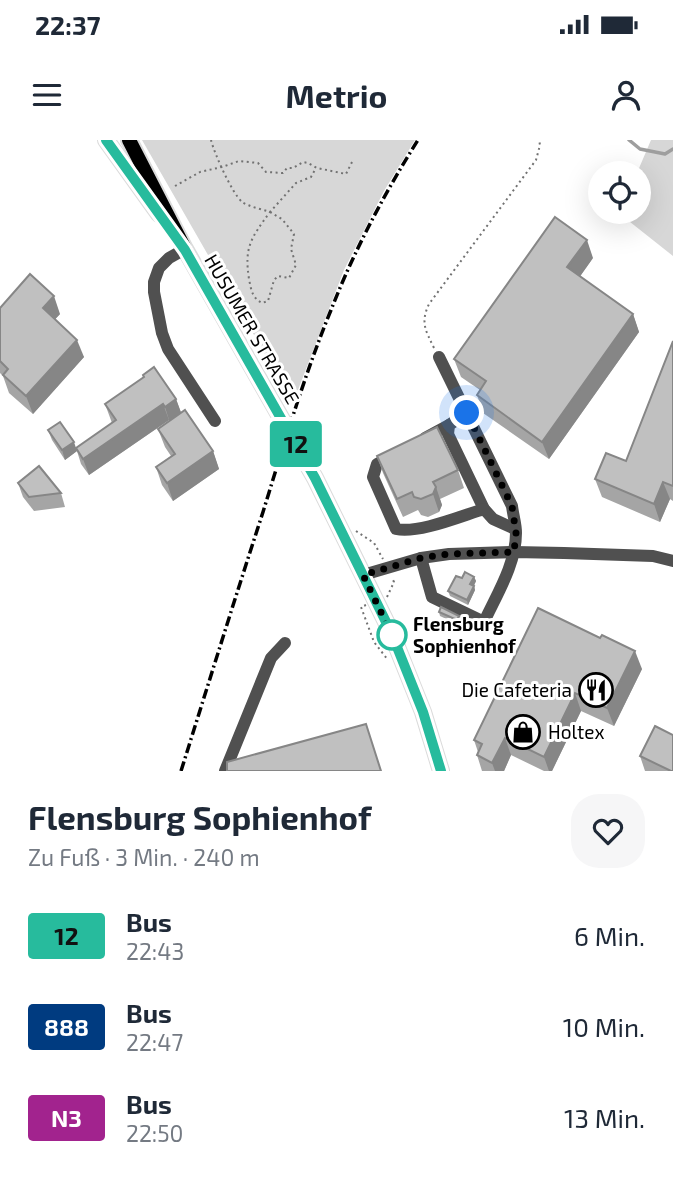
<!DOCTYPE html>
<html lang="de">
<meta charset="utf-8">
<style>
body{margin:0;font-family:"Exo 2",sans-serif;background:#f6f6f7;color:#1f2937;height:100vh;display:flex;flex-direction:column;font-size:26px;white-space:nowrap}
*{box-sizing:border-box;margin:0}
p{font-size:23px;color:#747a83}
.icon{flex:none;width:38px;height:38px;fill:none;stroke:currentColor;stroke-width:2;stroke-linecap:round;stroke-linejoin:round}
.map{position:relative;height:631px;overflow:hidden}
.sheet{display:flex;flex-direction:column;background:#fff;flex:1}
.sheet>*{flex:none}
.badge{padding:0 14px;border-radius:5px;font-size:24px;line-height:46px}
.fabs{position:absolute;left:588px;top:21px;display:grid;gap:14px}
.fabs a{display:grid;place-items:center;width:63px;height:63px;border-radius:50%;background:#fff;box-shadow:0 7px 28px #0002;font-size:35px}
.you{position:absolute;width:35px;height:35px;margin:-18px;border:5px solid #fff;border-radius:50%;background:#1a73e8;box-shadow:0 0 0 10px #1a73e833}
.map>.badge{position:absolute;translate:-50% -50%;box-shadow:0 0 0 4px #fff}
.round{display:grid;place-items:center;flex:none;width:74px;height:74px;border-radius:28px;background:#f6f6f7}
.summary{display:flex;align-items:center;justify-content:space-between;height:119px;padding:0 28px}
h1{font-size:33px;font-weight:700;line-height:52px}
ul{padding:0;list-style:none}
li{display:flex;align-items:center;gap:21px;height:91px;padding:0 28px}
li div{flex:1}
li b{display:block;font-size:26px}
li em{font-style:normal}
li .badge{min-width:77px;font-weight:700;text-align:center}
.status{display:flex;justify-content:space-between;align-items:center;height:49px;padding:0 35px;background:#fff;direction:ltr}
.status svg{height:19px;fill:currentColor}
header{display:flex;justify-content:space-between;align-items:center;height:91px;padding:0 28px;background:#fff;font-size:32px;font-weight:700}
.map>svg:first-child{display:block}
</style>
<div class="status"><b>22:37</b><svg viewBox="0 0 49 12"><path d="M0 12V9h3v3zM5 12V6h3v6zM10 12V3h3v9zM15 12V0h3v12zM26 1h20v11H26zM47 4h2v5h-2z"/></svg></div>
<header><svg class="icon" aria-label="menu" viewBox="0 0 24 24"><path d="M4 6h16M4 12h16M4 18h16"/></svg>Metrio<svg class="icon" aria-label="person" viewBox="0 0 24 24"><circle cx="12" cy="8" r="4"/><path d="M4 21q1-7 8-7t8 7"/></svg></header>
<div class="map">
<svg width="673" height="631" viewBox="0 0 673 631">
<rect width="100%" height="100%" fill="#fff"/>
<g fill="#d7d7d7">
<path d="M142 0H415L384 51 344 130 293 263Z"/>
<path d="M651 0H673V116L620 74 621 72H639V33H637Z"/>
</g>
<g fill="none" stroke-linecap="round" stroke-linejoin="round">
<path stroke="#9e9e9e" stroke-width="3.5" d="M629 0 640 9 665 14 673 9"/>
<g stroke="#dbdbdb" stroke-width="18">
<g id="major">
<path d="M106 0 159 74"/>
<path d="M129 0 185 109 315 338 363 435 391 492 423 572 441 631"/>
</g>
</g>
<g stroke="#727272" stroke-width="2" stroke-dasharray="2 3.5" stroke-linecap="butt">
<path d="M211 0C214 13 232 53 242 62 250 67 261 69 270 72L296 43 311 37 316 28"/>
<path d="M175 46 200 32 222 27 239 21 258 23 266 32 283 33 287 28H293L303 22 308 23 317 28 346 34 352 22"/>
<path d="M270 72 282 79 294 94 291 109 296 125 289 138 278 136 274 140 268 161 262 163C252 158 251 149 249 139 244 107 251 98 270 72Z"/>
<path d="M434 208C426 191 420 183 429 164L536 20 540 5 539 0"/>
<path d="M356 391 374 403 383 419"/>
<path d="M387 457 394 442 393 440"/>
<path d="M366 465 361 467 374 502 388 520"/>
</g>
<g stroke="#505050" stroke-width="12">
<path d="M185 109 169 118 159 128 154 142V152L162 193 168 209 215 281"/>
<path d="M467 273 449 285 448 294 484 369 493 379 515 389"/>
<path d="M425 298 449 285"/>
<path d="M394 315 377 324 373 337 396 389C418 394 461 376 484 369"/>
<path d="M421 418 432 457 484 482C497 454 516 424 516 393 516 384 513 375 512 366L439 217"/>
<path d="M363 435 421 418 449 414 514 412 564 413 653 416 673 421"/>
<path d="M225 631 271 518 285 503"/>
</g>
<use href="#major" stroke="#000" stroke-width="14"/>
<path stroke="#000" stroke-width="3.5" stroke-dasharray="10 3.5 2 3.5" stroke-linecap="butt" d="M181 631C208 545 235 458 263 372 284 304 304 236 331 170 354 111 384 54 418 0"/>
</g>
<g fill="#a5a5a5">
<path d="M593 118 580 136 633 174 639 192 549 319 483 273 477 255 480 250 461 237 454 219Z"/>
<path d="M0 168 60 174 55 179 84 217 33 274 9 253 3 236 0 233Z"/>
<path d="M673 201V361L670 359 660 382 602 357 595 339 626 321Z"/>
<path d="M176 259 181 273 213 311 219 329 173 361 162 345 156 327 171 316 165 307 158 289 169 281V280L89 335 81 324 77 311 65 320 52 300 48 290 76 308 112 283 105 264Z"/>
<path d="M377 316 458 330 464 348 440 359 442 365 439 372 428 377 421 375 418 370 403 377 383 333Z"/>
<path d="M18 343 61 353 65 367 34 371 23 357Z"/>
<path d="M474 437 476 441 474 446 475 450 468 465 450 456 448 451 462 438Z"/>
<path d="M538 468 642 529 614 586 581 571 552 631H544L511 615 504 631H482L477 615 478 612 474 600Z"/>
<path d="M439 472 459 476 461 481 459 485 440 476Z"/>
<path d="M640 616 673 631H645Z"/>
</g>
<g fill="#868686">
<path d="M587 100 593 118 574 145 567 127Z"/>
<path d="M54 156 60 174 49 186 43 168Z"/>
<path d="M633 174 639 192 549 319 542 302Z"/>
<path d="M77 200 84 217 33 274 26 256Z"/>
<path d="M176 259 182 275 170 283 165 267Z"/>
<path d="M163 264 169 280 89 335 83 319Z"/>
<path d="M74 302 77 311 65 320 62 310Z"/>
<path d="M213 311 219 329 173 361 167 343Z"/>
<path d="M663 342 670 359 660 382 654 364Z"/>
<path d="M436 347 442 365 439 372 433 354Z"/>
<path d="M474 437 476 441 472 449 470 444Z"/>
<path d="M474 446 475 450 468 465 467 460Z"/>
<path d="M635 511 642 529 614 586 607 568Z"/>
<path d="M575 553 581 571 552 631H549L544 617Z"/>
<path d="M505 598 511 615 504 631H495L492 623Z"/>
</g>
<g fill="#c0c0c0" stroke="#868686" stroke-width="2">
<path d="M555 77 587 100 567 127 633 174 542 302 477 255 486 241 454 219Z"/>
<path d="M30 134 54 156 43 168 77 200 26 256 3 235 8 229 0 221V168Z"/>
<path d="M673 201V346L663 342 654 364 595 339 606 313 626 321Z"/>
<path d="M154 227 176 259 165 267 163 264 83 319 76 308 116 280 105 264 144 237 143 235Z"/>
<path d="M185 270 213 311 167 343 156 327 175 314 158 289Z"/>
<path d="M60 282 74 302 62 310 48 290Z"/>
<path d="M437 287 458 330 433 342 436 347 433 354 421 359 414 357 412 352 397 359 377 316Z"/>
<path d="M39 326 61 353 29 357 18 343Z"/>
<path d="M465 432 474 437 470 444 474 446 467 460 448 451 456 436 462 438Z"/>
<path d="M441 467 459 476 457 480 439 472Z"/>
<path d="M538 468 600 498 602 495 635 511 607 568 575 553 544 617 505 598 492 623 477 615 482 604 474 600Z"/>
<path d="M366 584 381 631H227V622Z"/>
<path d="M655 586 673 595V631H671L640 616Z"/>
</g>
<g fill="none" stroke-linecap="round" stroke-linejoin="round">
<g stroke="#fff" stroke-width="16">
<path id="line" d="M106 0 185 110 315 338 391 492 423 572 441 631"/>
</g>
<use href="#line" stroke="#27bb9d" stroke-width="10"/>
<path stroke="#000" stroke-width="7" stroke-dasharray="0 12.6" d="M392 495 363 435 421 418 449 414 514 412 516 393 512 366 467 273"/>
</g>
<defs>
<g id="restaurant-ring" transform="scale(1.75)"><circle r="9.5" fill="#fff" stroke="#000" stroke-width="1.5"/><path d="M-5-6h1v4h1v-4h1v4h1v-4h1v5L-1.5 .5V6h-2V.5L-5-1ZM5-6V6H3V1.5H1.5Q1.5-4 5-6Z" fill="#000"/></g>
<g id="shop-ring" transform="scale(1.75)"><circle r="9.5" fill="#fff" stroke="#000" stroke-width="1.5"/><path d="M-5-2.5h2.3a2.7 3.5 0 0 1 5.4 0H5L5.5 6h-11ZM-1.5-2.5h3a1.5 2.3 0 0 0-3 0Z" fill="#000"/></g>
</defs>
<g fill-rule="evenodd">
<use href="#restaurant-ring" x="596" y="550"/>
<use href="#shop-ring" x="523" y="592"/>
</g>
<circle fill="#fff" stroke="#27bb9d" stroke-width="3.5" cx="392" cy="495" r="14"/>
<g text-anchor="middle" stroke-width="6" stroke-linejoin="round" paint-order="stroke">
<g font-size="19" fill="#000" stroke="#fff">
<text transform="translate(252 189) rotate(60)" y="7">HUSUMER STRASSE</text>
</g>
<g font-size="19" font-weight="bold" fill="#000" stroke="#fff" text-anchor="start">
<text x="413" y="491">Flensburg<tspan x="413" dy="22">Sophienhof</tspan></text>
</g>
<g font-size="19" fill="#000" stroke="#fff" text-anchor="end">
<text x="572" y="557">Die Cafeteria</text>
<text x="548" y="599" text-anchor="start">Holtex</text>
</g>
</g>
</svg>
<div class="fabs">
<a><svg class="icon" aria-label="locate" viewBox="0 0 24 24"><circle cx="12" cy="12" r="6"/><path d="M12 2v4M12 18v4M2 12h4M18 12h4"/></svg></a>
</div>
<div class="you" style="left:467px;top:273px"></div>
<b class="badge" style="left:296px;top:304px;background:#27bb9d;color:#111">12</b>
</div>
<section class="sheet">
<div class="summary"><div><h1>Flensburg Sophienhof</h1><p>Zu Fuß · 3 Min. · 240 m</p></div><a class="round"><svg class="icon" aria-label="heart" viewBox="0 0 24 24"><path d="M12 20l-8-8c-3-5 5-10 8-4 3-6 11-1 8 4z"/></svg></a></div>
<ul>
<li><span class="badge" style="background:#27bb9d;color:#111">12</span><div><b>Bus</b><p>22:43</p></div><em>6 Min.</em></li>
<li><span class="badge" style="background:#003b80;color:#fff">888</span><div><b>Bus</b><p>22:47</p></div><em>10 Min.</em></li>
<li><span class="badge" style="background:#a2238e;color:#fff">N3</span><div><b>Bus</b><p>22:50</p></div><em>13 Min.</em></li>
</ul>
</section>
